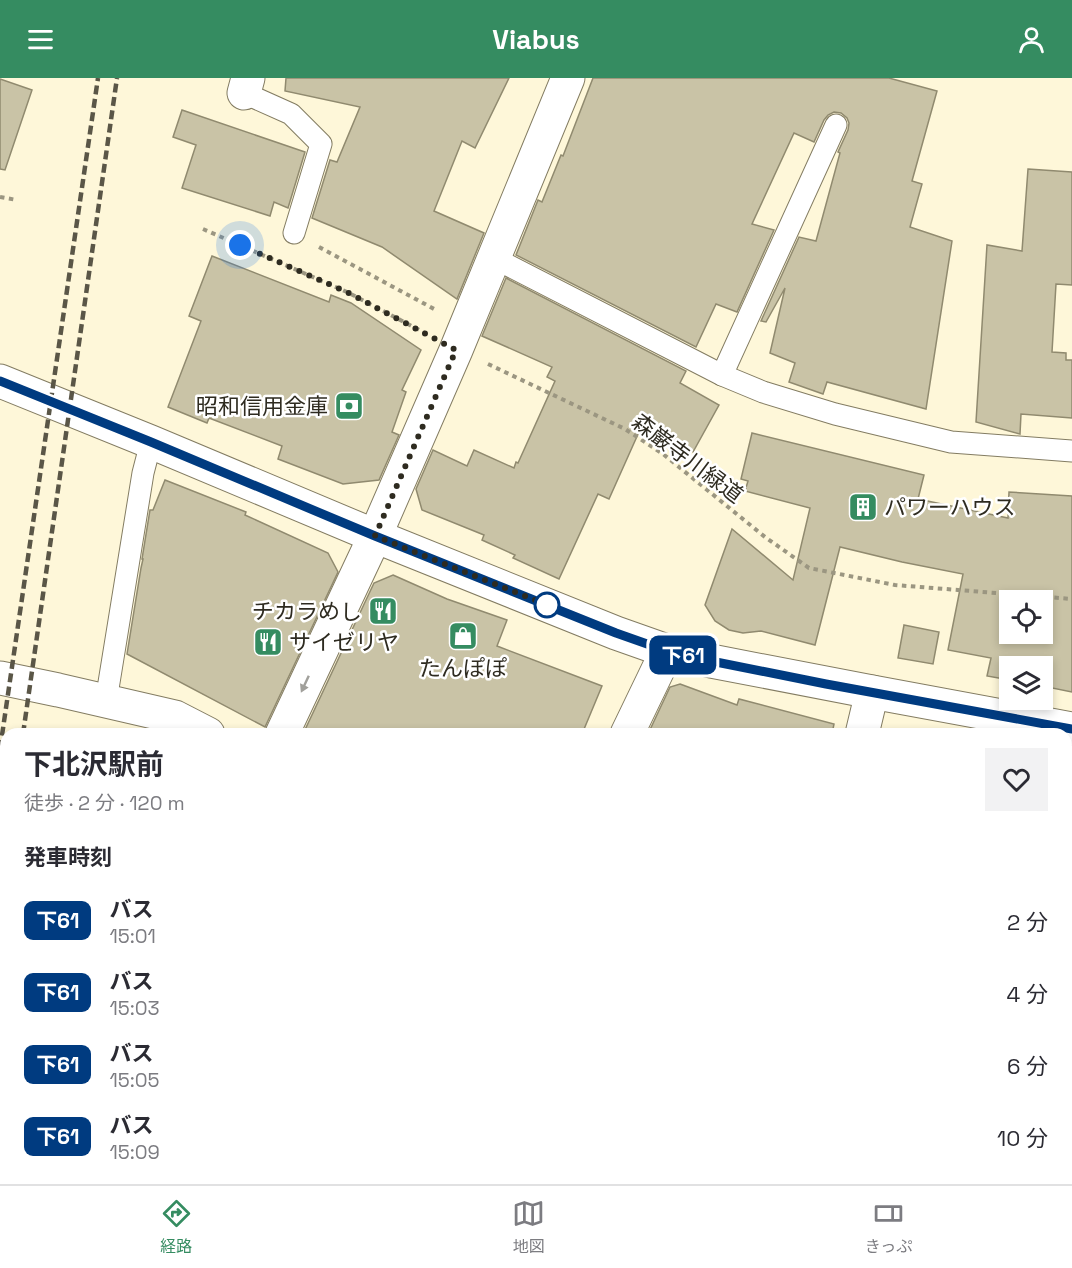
<!DOCTYPE html>
<html lang="ja">
<meta charset="utf-8">
<style>
body{margin:0;font-family:"Space Grotesk","Noto Sans JP",sans-serif;background:#f2f2f3;color:#2b2b33;height:100vh;display:flex;flex-direction:column;font-size:22px;white-space:nowrap}
*{box-sizing:border-box;margin:0}
p{font-size:20px;color:#7c7c81}
.icon{flex:none;width:33px;height:33px;fill:none;stroke:currentColor;stroke-width:2;stroke-linecap:round;stroke-linejoin:round}
.map{position:relative;flex:1;overflow:hidden}
.sheet{position:absolute;left:0px;top:650px;width:1072px;height:458px;display:flex;flex-direction:column;background:#fff;border-radius:18px 18px 0 0;box-shadow:0 3px 9px #0003}
.sheet>*{flex:none}
.badge{padding:0 12px;border-radius:9px;font-size:21px;line-height:39px}
.fabs{position:absolute;left:999px;top:512px;display:grid;gap:12px}
.fabs a{display:grid;place-items:center;width:54px;height:54px;border-radius:0px;background:#fff;box-shadow:0 3px 9px #0003;font-size:30px}
.you{position:absolute;width:30px;height:30px;margin:-15px;border:4px solid #fff;border-radius:50%;background:#1a73e8;box-shadow:0 0 0 9px #1a73e833}
.map>.badge{position:absolute;translate:-50% -50%;box-shadow:0 0 0 3px #fff}
h2{padding:0 24px;font-size:22px;line-height:54px}
.round{display:grid;place-items:center;flex:none;width:63px;height:63px;border-radius:0px;background:#f2f2f3}
.head{display:flex;align-items:center;justify-content:space-between;height:102px;padding:0 24px}
h1{font-size:28px;font-weight:700;line-height:45px}
ul{padding:0;list-style:none}
li{display:flex;align-items:center;gap:18px;height:72px;padding:0 24px}
li div{flex:1}
li b{display:block;font-size:22px}
li em{font-style:normal}
li .badge{min-width:66px;font-weight:700;text-align:center}
header{display:flex;justify-content:space-between;align-items:center;height:78px;padding:0 24px;background:#358c61;color:#fff;font-size:27px;font-weight:700}
.tabs{display:flex;justify-content:space-around;align-items:center;height:84px;border-top:2px solid #e1e1e2;background:#fff;font-size:16px;color:#7c7c81}
.tabs a{display:grid;justify-items:center;gap:3px}
.tabs .selected{color:#358c61}
.map>svg:first-child{display:block}
</style>
<header><svg class="icon" aria-label="menu" viewBox="0 0 24 24"><path d="M4 6h16M4 12h16M4 18h16"/></svg>Viabus<svg class="icon" aria-label="person" viewBox="0 0 24 24"><circle cx="12" cy="8" r="4"/><path d="M4 21q1-7 8-7t8 7"/></svg></header>
<div class="map">
<svg width="1072" height="1106" viewBox="0 0 1072 1106">
<rect width="100%" height="100%" fill="#fef7d9"/>
<g fill="#c9c3a6" stroke="#908a6f" stroke-width="1.5" fill-rule="evenodd">
<path d="M286 0H509L475 70 462 63 434 133 484 155 457 221 382 169 312 140 330 82 337 84 360 29 285 13Z"/>
<path d="M593 0H889L937 13 912 103 922 106 910 149 952 163 926 331 827 304 823 316 789 304 795 285 770 275 785 210 766 244 761 243 799 159 816 163 840 75 838 74 848 52 849 45 847 40 841 35 834 34 828 37 824 42 814 64 794 55 752 146 774 152 737 234 716 226 696 269 516 177 538 122 542 124 561 77 563 78Z"/>
<path d="M0 1 32 12 5 92 0 91Z"/>
<path d="M182 32 305 74 288 130 274 124 270 138 182 110 196 67 173 59Z"/>
<path d="M1028 91 1072 94V207L1056 206 1052 274 1066 275V282H1072V340L1021 336 1020 356 976 344 987 167 1022 173Z"/>
<path d="M212 178 329 224 331 217 351 225 421 272 402 312 406 314 392 354 399 357 379 402 343 406 278 381 282 368 209 340 207 345 168 329 201 243 189 238Z"/>
<path d="M506 200 686 293 680 305 719 327 693 374 643 345 609 421 598 416 559 501 513 480 515 477 482 462 484 457 422 432 416 411 433 372 467 388 474 372 514 390 516 384 518 385 555 303 547 299 552 289 482 258Z"/>
<path d="M752 355 924 397 918 421 1008 440 1009 414 1072 418V614L1042 608V588H1010V602L987 598 991 580 948 572 963 496 902 484 840 469 815 567 761 553 743 555 729 552 715 543 705 527 732 451 793 502 810 430 745 413 748 403 741 401ZM1010 522H1042V555H1010Z"/>
<path d="M165 402 246 434 245 437 328 475 338 494 265 649 127 576 141 490 143 481H142L150 432H153Z"/>
<path d="M393 497 447 521 507 542 497 568 602 608 582 656H303L374 505Z"/>
<path d="M904 547 939 554 933 586 898 580Z"/>
<path d="M680 606 737 627 739 621 834 646 832 656H648L670 609Z"/>
</g>
<g fill="none" stroke-linecap="round" stroke-linejoin="round">
<g stroke="#837c62" stroke-width="23">
<g id="lane">
<path d="M244 15 291 36 321 66 294 155"/>
<path d="M494 180 722 297 763 314 835 336 951 364 1072 373"/>
<path d="M722 297 836 47"/>
<path d="M106 623 143 395 151 364"/>
<path d="M210 1101 240 1106"/>
</g>
</g>
<g stroke="#837c62" stroke-width="35">
<g id="street">
<path d="M244 15 248 0"/>
<path d="M0 600 58 612 175 639 208 656"/>
<path d="M282 656 375 458 456 272 568 0"/>
<path d="M627 656 667 573"/>
<path d="M862 656 872 614"/>
<path d="M1066 1034 1072 1005"/>
<path d="M1066 1089H1072"/>
<path d="M95 1106 96 1101"/>
<path d="M357 1106 359 1101"/>
<path d="M624 1106 625 1101"/>
</g>
</g>
<g stroke="#837c62" stroke-width="35">
<path id="secondary" d="M0 303 151 364 375 458 616 555 667 573 711 583 872 614 1072 651"/>
</g>
<g stroke="#9b9681" stroke-width="4" stroke-dasharray="4.5 4.5" stroke-linecap="butt">
<path d="M0 119 17 122"/>
<path d="M203 151 347 214 425 255"/>
<path d="M319 169 436 232"/>
<path d="M488 286 625 351 663 376 765 459 809 490 895 507 1072 521"/>
</g>
<use href="#lane" stroke="#fff" stroke-width="21"/>
<use href="#street" stroke="#fff" stroke-width="33"/>
<use href="#secondary" stroke="#fff" stroke-width="33"/>
<g stroke="#5a5647" stroke-width="4.5" stroke-dasharray="9 4.5" stroke-linecap="butt">
<path d="M23 656 117 0"/>
<path d="M0 671 98 0"/>
<path d="M0 815 6 773"/>
</g>
</g>
<defs><path id="oneway-solid" d="M-6-.8H1V-3.2L6.5 0L1 3.2V.8H-6Z" transform="scale(1.5)"/></defs>
<use fill="#a1a09b" href="#oneway-solid" transform="translate(305 606) rotate(115)"/>
<g fill="none" stroke-linecap="round" stroke-linejoin="round">
<g stroke="#fff" stroke-width="14">
<path id="line" d="M0 303 151 364 375 458 616 555 667 573 711 583 826 606 1072 651"/>
</g>
<use href="#line" stroke="#003b80" stroke-width="9"/>
<path stroke="#2e2b20" stroke-width="6" stroke-dasharray="0 10.8" d="M240 167 347 214 456 272 375 458 550 528 547 527"/>
</g>
<defs>
<g id="bank-square" transform="scale(1.5)"><rect x="-9" y="-9" width="18" height="18" rx="4" fill="#358c61" stroke="#fff"/><path d="M-6-4H6V4H-6ZM0-2.3a2.3 2.3 0 1 0 0 4.6a2.3 2.3 0 1 0 0-4.6Z" fill="#fff"/></g>
<g id="building-square" transform="scale(1.5)"><rect x="-9" y="-9" width="18" height="18" rx="4" fill="#358c61" stroke="#fff"/><path d="M-4-6H4V6H1V3H-1V6H-4ZM-2.5-4.3h1.7v1.8h-1.7ZM.8-4.3h1.7v1.8H.8ZM-2.5-1h1.7V.8h-1.7ZM.8-1h1.7V.8H.8Z" fill="#fff"/></g>
<g id="restaurant-square" transform="scale(1.5)"><rect x="-9" y="-9" width="18" height="18" rx="4" fill="#358c61" stroke="#fff"/><path d="M-5-6h1v4h1v-4h1v4h1v-4h1v5L-1.5 .5V6h-2V.5L-5-1ZM5-6V6H3V1.5H1.5Q1.5-4 5-6Z" fill="#fff"/></g>
<g id="shop-square" transform="scale(1.5)"><rect x="-9" y="-9" width="18" height="18" rx="4" fill="#358c61" stroke="#fff"/><path d="M-5-2.5h2.3a2.7 3.5 0 0 1 5.4 0H5L5.5 6h-11ZM-1.5-2.5h3a1.5 2.3 0 0 0-3 0Z" fill="#fff"/></g>
</defs>
<g fill-rule="evenodd">
<use href="#bank-square" x="349" y="328"/>
<use href="#building-square" x="863" y="429"/>
<use href="#restaurant-square" x="383" y="533"/>
<use href="#shop-square" x="463" y="558"/>
<use href="#restaurant-square" x="268" y="564"/>
</g>
<circle fill="#fff" stroke="#003b80" stroke-width="3" cx="547" cy="527" r="12"/>
<g text-anchor="middle" stroke-width="5" stroke-linejoin="round" paint-order="stroke">
<g font-size="22" fill="#2e2b20" stroke="#fff" text-anchor="end">
<text x="328" y="336">昭和信用金庫</text>
<text x="884" y="437" text-anchor="start">パワーハウス</text>
<text x="362" y="541">チカラめし</text>
<text x="289" y="572" text-anchor="start">サイゼリヤ</text>
<text x="463" y="598" text-anchor="middle">たんぽぽ</text>
</g>
<g font-size="22" fill="#2e2b20" stroke="#fff">
<text transform="translate(688 380) rotate(37)" y="8">森巌寺川緑道</text>
</g>
</g>
</svg>
<div class="fabs">
<a><svg class="icon" aria-label="locate" viewBox="0 0 24 24"><circle cx="12" cy="12" r="6"/><path d="M12 2v4M12 18v4M2 12h4M18 12h4"/></svg></a>
<a><svg class="icon" aria-label="layers" viewBox="0 0 24 24"><path d="M12 4l9 5-9 5-9-5zM3 14l9 5 9-5"/></svg></a>
</div>
<div class="you" style="left:240px;top:167px"></div>
<b class="badge" style="left:683px;top:577px;background:#003b80;color:#fff">下61</b>
<section class="sheet">
<div class="head"><div><h1>下北沢駅前</h1><p>徒歩 · 2 分 · 120 m</p></div><a class="round"><svg class="icon" aria-label="heart" viewBox="0 0 24 24"><path d="M12 20l-8-8c-3-5 5-10 8-4 3-6 11-1 8 4z"/></svg></a></div>
<h2>発車時刻</h2>
<ul>
<li><span class="badge" style="background:#003b80;color:#fff">下61</span><div><b>バス</b><p>15:01</p></div><em>2 分</em></li>
<li><span class="badge" style="background:#003b80;color:#fff">下61</span><div><b>バス</b><p>15:03</p></div><em>4 分</em></li>
<li><span class="badge" style="background:#003b80;color:#fff">下61</span><div><b>バス</b><p>15:05</p></div><em>6 分</em></li>
<li><span class="badge" style="background:#003b80;color:#fff">下61</span><div><b>バス</b><p>15:09</p></div><em>10 分</em></li>
</ul>
</section>
</div>
<nav class="tabs">
<a class="selected"><svg class="icon" aria-label="directions" viewBox="0 0 24 24"><path d="M12 3l9 9-9 9-9-9zM9 14v-3h6M13 9l2 2-2 2"/></svg>経路</a>
<a><svg class="icon" aria-label="map" viewBox="0 0 24 24"><path d="M3 6l6-2 6 2 6-2v14l-6 2-6-2-6 2zM9 4v14M15 6v14"/></svg>地図</a>
<a><svg class="icon" aria-label="tickets" viewBox="0 0 24 24"><path d="M3 7h18v10H3zM15 7v10"/></svg>きっぷ</a>
</nav>
